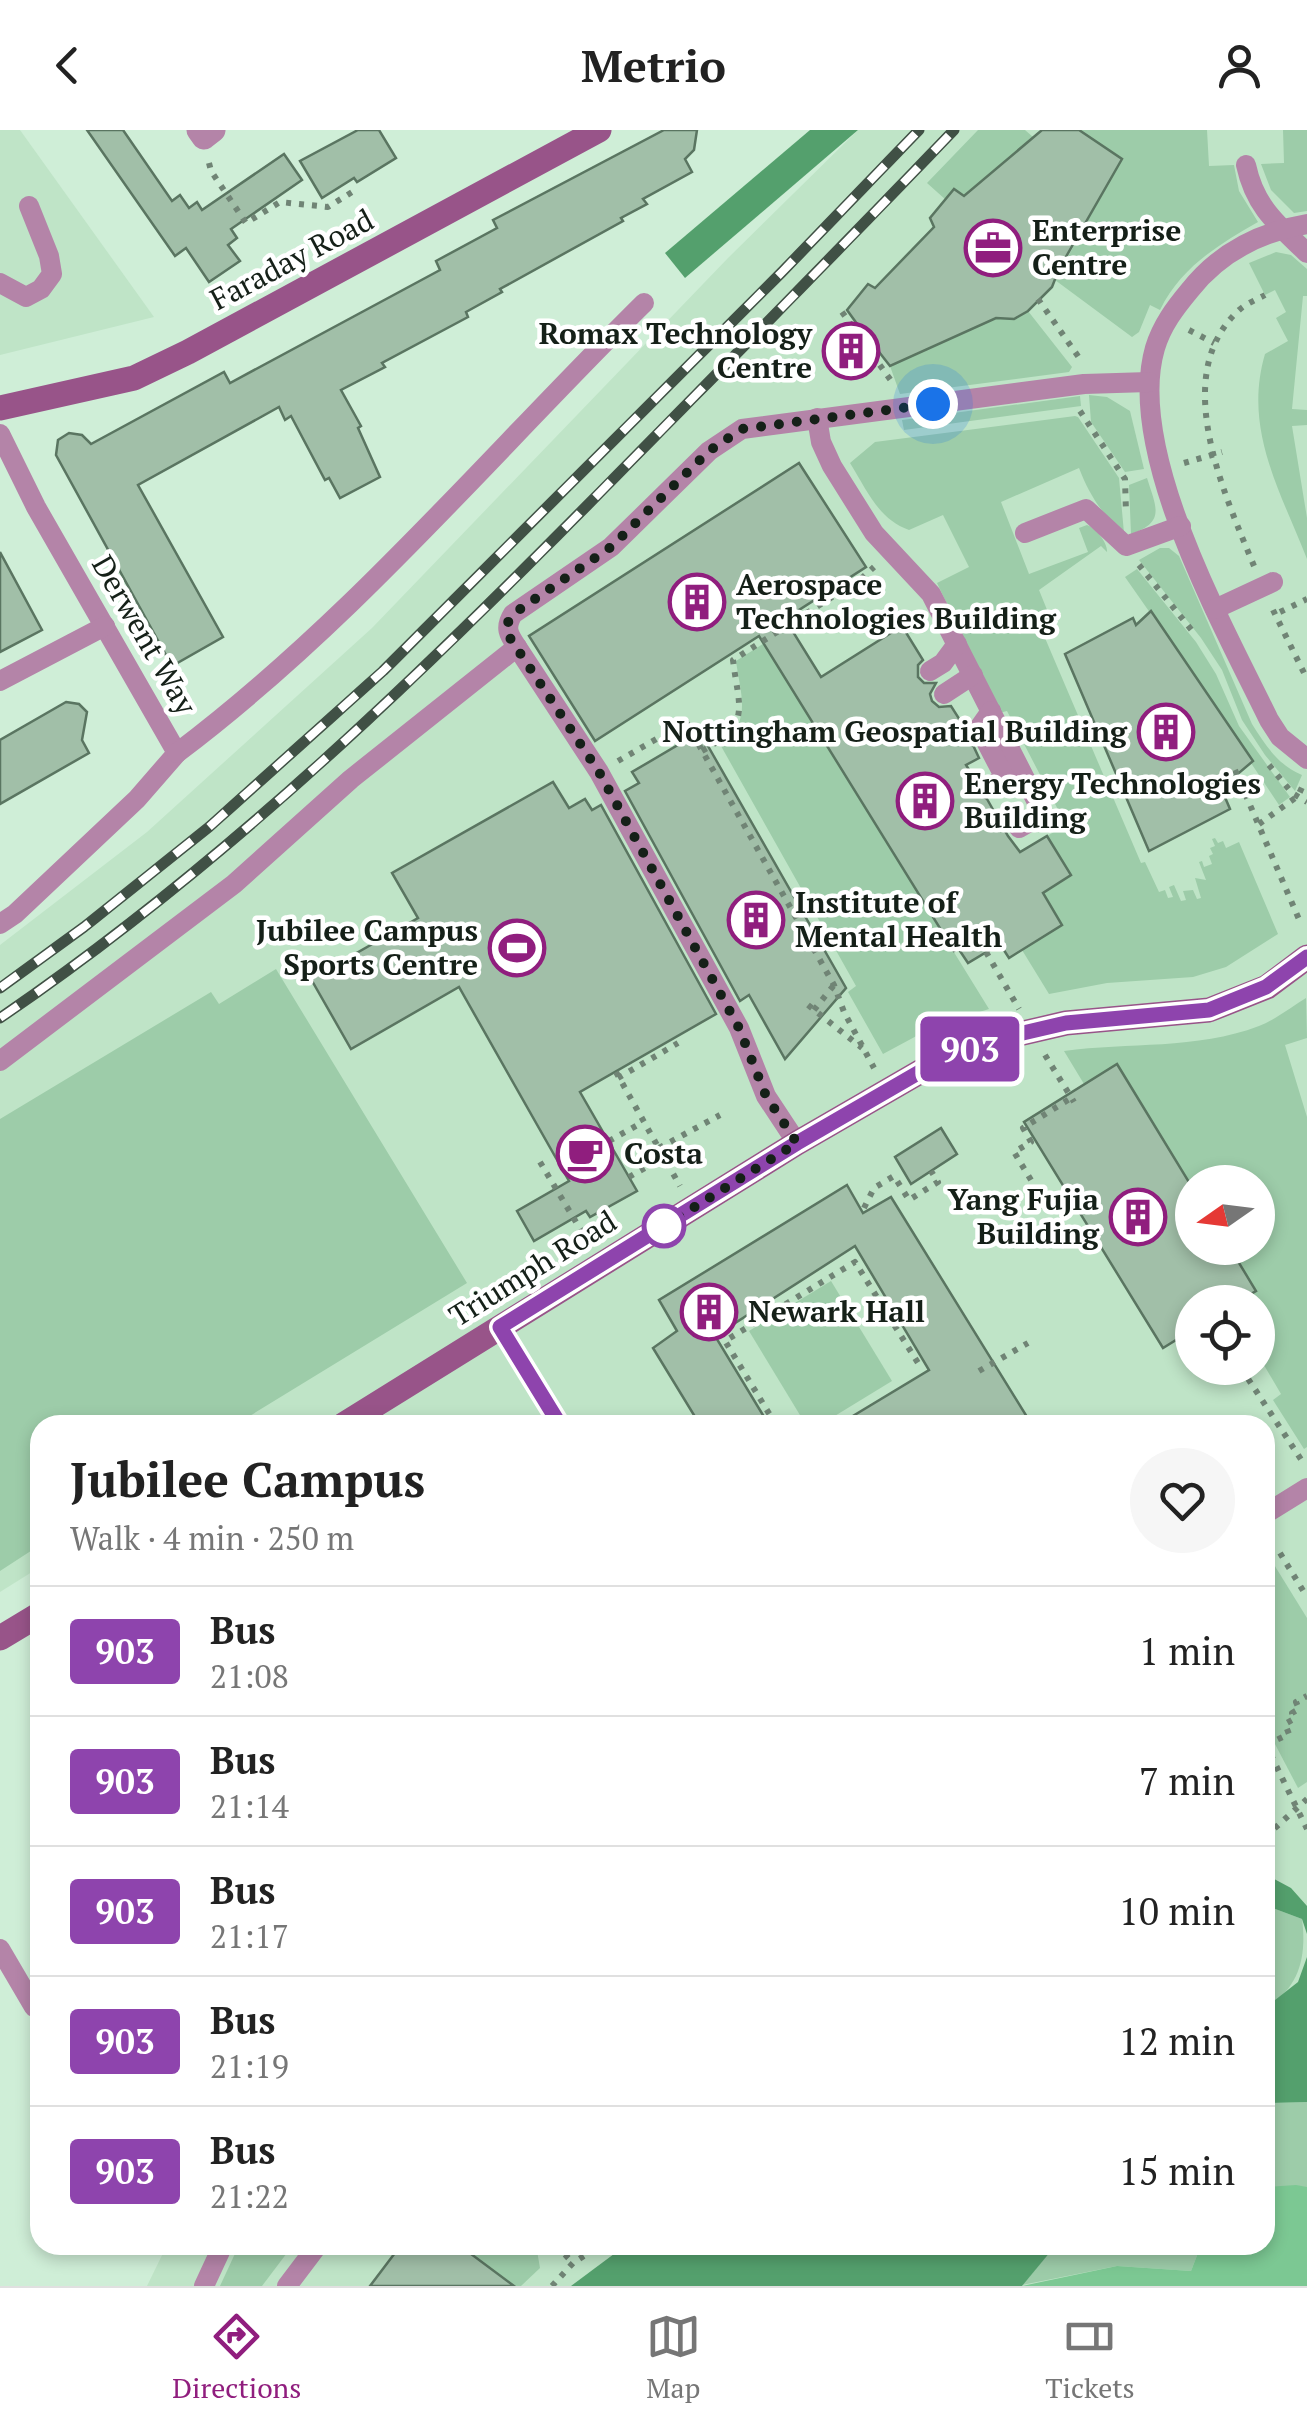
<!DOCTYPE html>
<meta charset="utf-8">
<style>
body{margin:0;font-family:"PT Serif",serif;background:#f6f6f6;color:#222;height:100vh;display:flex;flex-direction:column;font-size:38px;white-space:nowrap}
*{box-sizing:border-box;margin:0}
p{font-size:32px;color:#767676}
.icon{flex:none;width:55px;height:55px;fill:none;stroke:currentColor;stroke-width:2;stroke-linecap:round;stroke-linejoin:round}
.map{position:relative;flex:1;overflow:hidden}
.panel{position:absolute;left:30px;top:1285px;width:1245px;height:840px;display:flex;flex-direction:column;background:#fff;border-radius:30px;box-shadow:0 5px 15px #0003}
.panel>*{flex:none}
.badge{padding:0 20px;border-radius:8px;font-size:35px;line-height:65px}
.needle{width:65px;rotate:256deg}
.fabs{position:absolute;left:1175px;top:1035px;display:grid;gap:20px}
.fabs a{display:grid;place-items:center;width:100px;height:100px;border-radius:50%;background:#fff;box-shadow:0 5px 15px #0003;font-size:50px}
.you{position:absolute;width:50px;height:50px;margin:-25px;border:8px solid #fff;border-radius:50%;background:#1a73e8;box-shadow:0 0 0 15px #1a73e833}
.map>.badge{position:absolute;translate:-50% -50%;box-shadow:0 0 0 5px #fff}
.round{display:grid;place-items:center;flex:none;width:105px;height:105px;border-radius:52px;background:#f6f6f6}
.head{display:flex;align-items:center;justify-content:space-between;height:170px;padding:0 40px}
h1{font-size:48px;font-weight:700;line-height:75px}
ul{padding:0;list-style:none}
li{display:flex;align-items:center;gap:30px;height:130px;padding:0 40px;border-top:2px solid #e0e0e0}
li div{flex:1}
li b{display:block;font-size:38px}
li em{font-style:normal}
li .badge{min-width:110px;font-weight:700;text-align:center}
header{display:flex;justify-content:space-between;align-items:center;height:130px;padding:0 40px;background:#fff;font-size:45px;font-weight:700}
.dock{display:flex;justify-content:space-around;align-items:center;height:140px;border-top:2px solid #e0e0e0;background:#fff;font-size:28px;color:#767676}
.dock a{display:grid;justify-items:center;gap:5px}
.dock .current{color:#901e7e}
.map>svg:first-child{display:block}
</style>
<header><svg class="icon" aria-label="back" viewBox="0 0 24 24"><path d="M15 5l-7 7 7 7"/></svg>Metrio<svg class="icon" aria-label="person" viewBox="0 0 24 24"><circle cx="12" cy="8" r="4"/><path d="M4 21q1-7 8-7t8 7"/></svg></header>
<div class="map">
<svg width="1307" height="2156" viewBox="0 0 1307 2156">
<rect width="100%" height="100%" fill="#cfeed7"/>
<g fill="#bfe4c7" fill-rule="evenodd">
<path d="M0 0H20L154 187 0 225Z"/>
<path d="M858 0H1307V2156H147L167 2115H1265V1295H40V1437L0 1462V815L147 702 372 498 728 128ZM1192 1052H1258V1118H1192ZM1192 1172H1258V1238H1192Z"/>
</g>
<g fill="#9dcca9">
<path d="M978 0H1025L1033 7 964 66 954 60 946 70 927 53Z"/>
<path d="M1079 0H1207L1209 36 1234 35 1239 61 1258 92C1218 115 1181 137 1160 180L1150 175 1139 202 1132 207 1055 150 1122 29Z"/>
<path d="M1283 0H1307V81L1294 83 1271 60 1261 34 1284 33Z"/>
<path d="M1276 122 1291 125 1307 139V166H1303L1292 279 1307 280V295L1292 296 1307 388V429C1280 360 1243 299 1265 224L1288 211 1276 188 1286 182 1275 160 1265 165 1249 133Z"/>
<path d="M1028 181 1072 237 1069 242 900 264 890 236 996 188 1014 189Z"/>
<path d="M1089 265 1107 267 1130 281 1144 339 1125 342 1091 292Z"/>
<path d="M1080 266 1081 276 904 300 902 290Z"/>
<path d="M1075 286 1078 287 1119 348 1124 403C1102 385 1089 364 1079 338L1001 372 1029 444 1088 422 1079 398 1087 395C1096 398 1108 413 1107 422L1101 416 1039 460 1056 502 1045 508 1141 733 1145 732 1159 762 1165 760 1168 768 1173 767 1169 757 1174 755 1181 771 1186 770 1183 761 1193 760 1197 769 1201 768 1195 748 1206 750 1199 732 1202 731 1204 737 1212 734 1209 726 1213 724 1210 718 1215 716 1212 709 1215 708 1218 713 1223 711 1226 718 1239 712 1278 804 1226 837 1193 847 1107 853 1049 864 1022 820 1062 795 1043 763 1071 745 1047 706 1066 695 1007 581 999 583 937 453 969 437 943 385 909 400C878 389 867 360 850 333L875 312Z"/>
<path d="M1147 348C1156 377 1166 392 1131 404L1129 355Z"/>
<path d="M1160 418H1169L1179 426 1252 594C1266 616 1278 635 1302 645L1295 661 1265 625 1242 590 1222 540 1201 508 1139 430Z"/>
<path d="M1137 439 1196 512 1216 544 1239 596 1290 667 1279 675 1251 633 1253 630 1125 447Z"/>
<path d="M790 497 804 520 778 537 989 879 935 896 883 924 848 862 856 856 721 616C752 590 741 567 736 531Z"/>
<path d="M276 839 467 1153 235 1295H40V1415L0 1441V989L211 862 219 874Z"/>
<path d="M1306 868 1307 908 1285 915 1307 987V1317L1304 1319 1273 1270 1281 1264 1258 1225V1172H1237L1256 1160 1230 1118H1258V1052H1192V1057L1118 935 1084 954 1064 921C1129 912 1196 920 1259 896 1275 890 1291 877 1306 868Z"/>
<path d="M831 1151 892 1251 820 1295H806L749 1201Z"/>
<path d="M1273 1433 1307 1488V1652L1298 1658 1265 1595V1438Z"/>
<path d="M1265 1775 1302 1789C1307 1827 1299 1859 1265 1878Z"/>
<path d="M1307 1972V2057H1265V1973Z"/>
<path d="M239 2115H293L262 2156H220Z"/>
<path d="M459 2115H536L540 2138 521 2156H514Z"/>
<path d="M1056 2115H1201L1191 2141 1117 2136 1022 2155Z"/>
</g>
<path fill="#7cc893" d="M1296 2055 1307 2057V2156H1022L1117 2136 1191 2141 1201 2115H1265V2057Z"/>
<g fill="#54a06d">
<path d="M810 0H858L685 148 665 123Z"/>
<path d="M1265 1744 1291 1758 1307 1776V1804L1302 1789 1265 1775Z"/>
<path d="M1307 1827V1972L1265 1973V1878L1298 1852Z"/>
<path d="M626 2115H1056L1022 2156H571Z"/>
</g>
<g fill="#a1bfa8" stroke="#5a7561" stroke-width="2.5">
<path d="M87 0H123L172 71 180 65 189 78 197 72 202 80 284 24 302 50 231 99 237 108 228 115 240 131 209 152 186 118 175 126Z"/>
<path d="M358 0H379L396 28 357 52 354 48 322 68 300 31Z"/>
<path d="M664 0H697L694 20 685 29 692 42 643 69 647 74 621 88 623 91 500 159 502 162 466 182 468 187 382 233 385 237 341 260 361 296 358 298 380 347 340 368 329 348 325 350 291 286 285 290 279 277 138 355 223 507 172 536 56 325 58 310 69 303 82 305 91 314 224 242 230 253 440 140 436 131 497 98 493 90Z"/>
<path d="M1042 0H1079L1122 29 1059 139 1052 157 1028 181 1014 189 996 188 890 236 879 222 848 241 832 215 860 198 847 180 868 154 875 158 934 97 930 88 954 59 964 66Z"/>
<path d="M799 333 866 437 785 489 821 547 902 496 923 530 918 535V547L924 553H936L930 564 932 571 939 577 951 576 965 598 979 628 966 635 978 654 980 664 987 669 1008 706 1020 722 1047 706 1071 745 1043 763 1062 795 1009 828 1000 814 968 833 958 818 954 821 759 506 595 611 529 506Z"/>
<path d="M0 422 42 500 0 522Z"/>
<path d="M1151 481 1253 631 1221 658 1230 679 1149 721 1065 524 1133 488 1136 495Z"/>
<path d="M66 572 79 574 87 582 82 610 89 623 0 674V610Z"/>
<path d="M700 602 846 858 785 929 749 865 740 871 625 661 639 653 632 642Z"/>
<path d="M553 652 569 678 585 669 592 680 601 675 716 884 580 962 637 1061 590 1087 586 1081 534 1111 517 1081 569 1051 459 857 351 919 311 849 418 788 392 743Z"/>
<path d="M1117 934 1192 1057V1118H1230L1256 1161 1237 1172H1192V1200L1163 1218 1024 992Z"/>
<path d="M941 998 957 1024 911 1054 895 1027Z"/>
<path d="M847 1055 863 1083 891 1067 1032 1295H838L929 1240 855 1116 715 1206 769 1295H700L653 1218 677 1201 659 1170Z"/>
<path d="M401 2115H459L514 2156H370Z"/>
</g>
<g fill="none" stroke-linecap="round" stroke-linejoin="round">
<g stroke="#708475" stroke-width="6" stroke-dasharray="5 8" stroke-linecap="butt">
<path d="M209 33 211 41 246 93 280 72 328 77 357 59"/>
<path d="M1038 169 1080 229"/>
<path d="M842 182 892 252"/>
<path d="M1189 200 1214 213"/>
<path d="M1080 281 1125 349 1126 383"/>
<path d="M1184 333 1222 322"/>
<path d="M1139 435 1194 503"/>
<path d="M1254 436C1225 365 1169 246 1238 181 1245 174 1256 170 1265 165"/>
<path d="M1273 480 1307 549"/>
<path d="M1280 482 1307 469"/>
<path d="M702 621C752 593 739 580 733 530L862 448 874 437"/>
<path d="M618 631 686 592 834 855 844 882 874 938"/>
<path d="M1269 635 1292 663 1307 672"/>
<path d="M1235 640 1301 794"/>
<path d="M1259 694 1298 666 1305 651"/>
<path d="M986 822 1019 879"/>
<path d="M808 875 862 918"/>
<path d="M814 880 834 855"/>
<path d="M1045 925 1074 972"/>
<path d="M616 942 680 1056"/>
<path d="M618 948 678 913"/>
<path d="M609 1011 643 992"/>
<path d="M659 1018 720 985"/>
<path d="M540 1032 588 1112"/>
<path d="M629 1047 664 1027"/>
<path d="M1031 1050 1014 1022 1031 1012 1023 998 1071 968"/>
<path d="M864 1078 874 1058 894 1046 909 1070 938 1052 931 1041"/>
<path d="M1241 1238 1304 1334"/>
<path d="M979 1241 1028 1213"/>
<path d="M776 1295 725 1211 855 1132 918 1233 919 1240"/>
<path d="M1280 1423 1307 1467"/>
<path d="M1265 1613 1307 1699"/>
<path d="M1266 1615 1289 1604 1285 1594 1294 1589 1292 1583 1299 1579 1296 1572 1307 1566"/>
<path d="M1265 1707 1307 1669"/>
<path d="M556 2115 573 2133"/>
<path d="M552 2156 573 2133 601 2115"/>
</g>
<g stroke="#b484a8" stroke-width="20">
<path d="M1246 35C1255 77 1277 94 1307 123"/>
<path d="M1307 94C1260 102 1220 122 1190 160 1175 178 1162 195 1155 218 1125 321 1224 497 1269 590L1280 607 1307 629"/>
<path d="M0 153 26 167 41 159 52 144 49 126 29 76"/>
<path d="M817 288 821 312 832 336 874 403 931 464 1043 684 1019 698"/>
<path d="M0 304 36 377 177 623 137 669 15 784 0 794"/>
<path d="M1025 403 1086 379 1126 416 1181 396"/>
<path d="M1215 479 1273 452"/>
<path d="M517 517C509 505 504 498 513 484L611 417 709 321 742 299 1084 254 1149 252"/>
<path d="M930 541 943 533 957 514"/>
<path d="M0 551 105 496"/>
<path d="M944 564 973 545"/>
<path d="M177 623C351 492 490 325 644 173"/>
<path d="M991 656 1005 648 979 598 991 581"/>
<path d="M0 931 234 754 351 649 517 517 599 642 739 898 766 966 797 1013"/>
<path d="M500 1197 560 1295"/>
<path d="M1265 1384 1307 1358"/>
<path d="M0 1819 34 1877"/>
<path d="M204 2156 223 2115"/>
<path d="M287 2156 318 2115"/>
</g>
<path stroke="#b484a8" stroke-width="25" d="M199 0 204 7 213 0"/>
<g stroke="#985489" stroke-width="25">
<path d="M0 278 134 248 188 222 599 0"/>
<path d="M343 1295 797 1013 937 932 1006 907 1066 893 1209 880 1267 857 1307 827"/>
<path d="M0 1508 40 1484"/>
</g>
<g stroke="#405045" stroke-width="11">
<g id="rail">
<path d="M0 858 84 797 209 697 383 541 782 142 919 0"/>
<path d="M0 888C229 732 428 538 622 340 733 227 844 115 954 0"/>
</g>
</g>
<use href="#rail" stroke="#fff" stroke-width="8" stroke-dasharray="22" stroke-linecap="butt"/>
</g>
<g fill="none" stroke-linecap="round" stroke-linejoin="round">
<g stroke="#fff" stroke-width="22">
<path id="line" d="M560 1295 500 1197 797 1013 937 932 1006 907 1066 893 1209 880 1266 857 1307 827"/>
</g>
<use href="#line" stroke="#8e44ad" stroke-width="15"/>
<path stroke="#152018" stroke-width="10" stroke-dasharray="0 18" d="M664 1096 797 1013 766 966 739 898 599 642 508 505 507 494 513 484 611 417 709 321 742 299 933 274"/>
</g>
<defs>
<g id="office-ring" transform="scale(2.875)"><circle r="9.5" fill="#fff" stroke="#901e7e" stroke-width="1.5"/><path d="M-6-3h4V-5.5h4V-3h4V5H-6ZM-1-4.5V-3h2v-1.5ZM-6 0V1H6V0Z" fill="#901e7e"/></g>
<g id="building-ring" transform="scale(2.875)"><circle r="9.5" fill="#fff" stroke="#901e7e" stroke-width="1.5"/><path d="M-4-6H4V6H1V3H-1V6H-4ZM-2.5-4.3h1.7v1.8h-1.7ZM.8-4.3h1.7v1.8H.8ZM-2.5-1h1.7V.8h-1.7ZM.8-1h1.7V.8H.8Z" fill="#901e7e"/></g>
<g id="stadium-ring" transform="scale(2.875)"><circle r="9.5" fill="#fff" stroke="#901e7e" stroke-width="1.5"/><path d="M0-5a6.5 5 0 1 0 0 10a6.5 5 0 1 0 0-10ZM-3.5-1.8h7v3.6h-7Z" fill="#901e7e"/></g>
<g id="cafe-ring" transform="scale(2.875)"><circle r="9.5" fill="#fff" stroke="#901e7e" stroke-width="1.5"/><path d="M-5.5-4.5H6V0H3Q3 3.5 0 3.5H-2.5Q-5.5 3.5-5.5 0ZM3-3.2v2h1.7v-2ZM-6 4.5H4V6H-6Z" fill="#901e7e"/></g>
</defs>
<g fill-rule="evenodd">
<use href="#office-ring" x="993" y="118"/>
<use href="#building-ring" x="851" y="221"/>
<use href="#building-ring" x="697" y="472"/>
<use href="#building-ring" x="1166" y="602"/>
<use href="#building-ring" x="925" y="671"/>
<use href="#building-ring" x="756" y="790"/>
<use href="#stadium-ring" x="517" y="818"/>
<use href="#cafe-ring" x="585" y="1024"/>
<use href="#building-ring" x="1138" y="1087"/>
<use href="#building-ring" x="709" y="1182"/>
</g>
<circle fill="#fff" stroke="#8e44ad" stroke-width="5" cx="664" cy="1096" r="20"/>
<g text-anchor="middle" stroke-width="9" stroke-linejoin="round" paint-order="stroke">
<g font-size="30" font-weight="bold" fill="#152018" stroke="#fff" text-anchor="start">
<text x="1032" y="111">Enterprise<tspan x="1032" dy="34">Centre</tspan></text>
<text x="812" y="214" text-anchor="end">Romax Technology<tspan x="812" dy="34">Centre</tspan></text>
<text x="736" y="465">Aerospace<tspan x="736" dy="34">Technologies Building</tspan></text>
<text x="1127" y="612" text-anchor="end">Nottingham Geospatial Building</text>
<text x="964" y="664">Energy Technologies<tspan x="964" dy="34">Building</tspan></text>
<text x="795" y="783">Institute of<tspan x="795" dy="34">Mental Health</tspan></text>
<text x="478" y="811" text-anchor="end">Jubilee Campus<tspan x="478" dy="34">Sports Centre</tspan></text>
<text x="624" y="1034">Costa</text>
<text x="1099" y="1080" text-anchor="end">Yang Fujia<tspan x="1099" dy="34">Building</tspan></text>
<text x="748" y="1192">Newark Hall</text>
</g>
<g font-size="30" fill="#152018" stroke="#fff">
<text transform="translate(292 130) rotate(-28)" y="10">Faraday Road</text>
<text transform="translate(144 505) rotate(60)" y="10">Derwent Way</text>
<text transform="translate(533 1139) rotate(-32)" y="10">Triumph Road</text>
</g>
</g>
</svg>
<div class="fabs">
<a><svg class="needle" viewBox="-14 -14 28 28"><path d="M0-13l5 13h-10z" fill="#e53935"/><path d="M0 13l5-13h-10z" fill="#767676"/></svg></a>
<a><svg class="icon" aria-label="locate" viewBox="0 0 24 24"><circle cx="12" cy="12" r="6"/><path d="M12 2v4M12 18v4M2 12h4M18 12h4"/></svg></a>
</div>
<div class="you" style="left:933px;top:274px"></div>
<b class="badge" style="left:970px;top:919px;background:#8e44ad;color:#fff">903</b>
<section class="panel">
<div class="head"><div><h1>Jubilee Campus</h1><p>Walk · 4 min · 250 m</p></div><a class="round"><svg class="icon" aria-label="heart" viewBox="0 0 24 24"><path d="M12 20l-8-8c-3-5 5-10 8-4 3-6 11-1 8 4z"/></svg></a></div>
<ul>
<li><span class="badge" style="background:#8e44ad;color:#fff">903</span><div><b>Bus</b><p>21:08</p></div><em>1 min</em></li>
<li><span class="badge" style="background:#8e44ad;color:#fff">903</span><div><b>Bus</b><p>21:14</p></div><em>7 min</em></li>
<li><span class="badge" style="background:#8e44ad;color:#fff">903</span><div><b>Bus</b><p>21:17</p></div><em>10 min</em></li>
<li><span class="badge" style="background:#8e44ad;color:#fff">903</span><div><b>Bus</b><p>21:19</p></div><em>12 min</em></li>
<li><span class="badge" style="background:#8e44ad;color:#fff">903</span><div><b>Bus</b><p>21:22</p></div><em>15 min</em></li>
</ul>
</section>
</div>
<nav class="dock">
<a class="current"><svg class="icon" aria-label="directions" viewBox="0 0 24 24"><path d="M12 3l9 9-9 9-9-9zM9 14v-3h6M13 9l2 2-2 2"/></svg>Directions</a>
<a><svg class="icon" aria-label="map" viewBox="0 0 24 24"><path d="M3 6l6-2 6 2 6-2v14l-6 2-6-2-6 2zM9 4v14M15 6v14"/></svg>Map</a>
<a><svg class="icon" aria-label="tickets" viewBox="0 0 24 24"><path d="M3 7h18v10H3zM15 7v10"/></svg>Tickets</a>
</nav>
